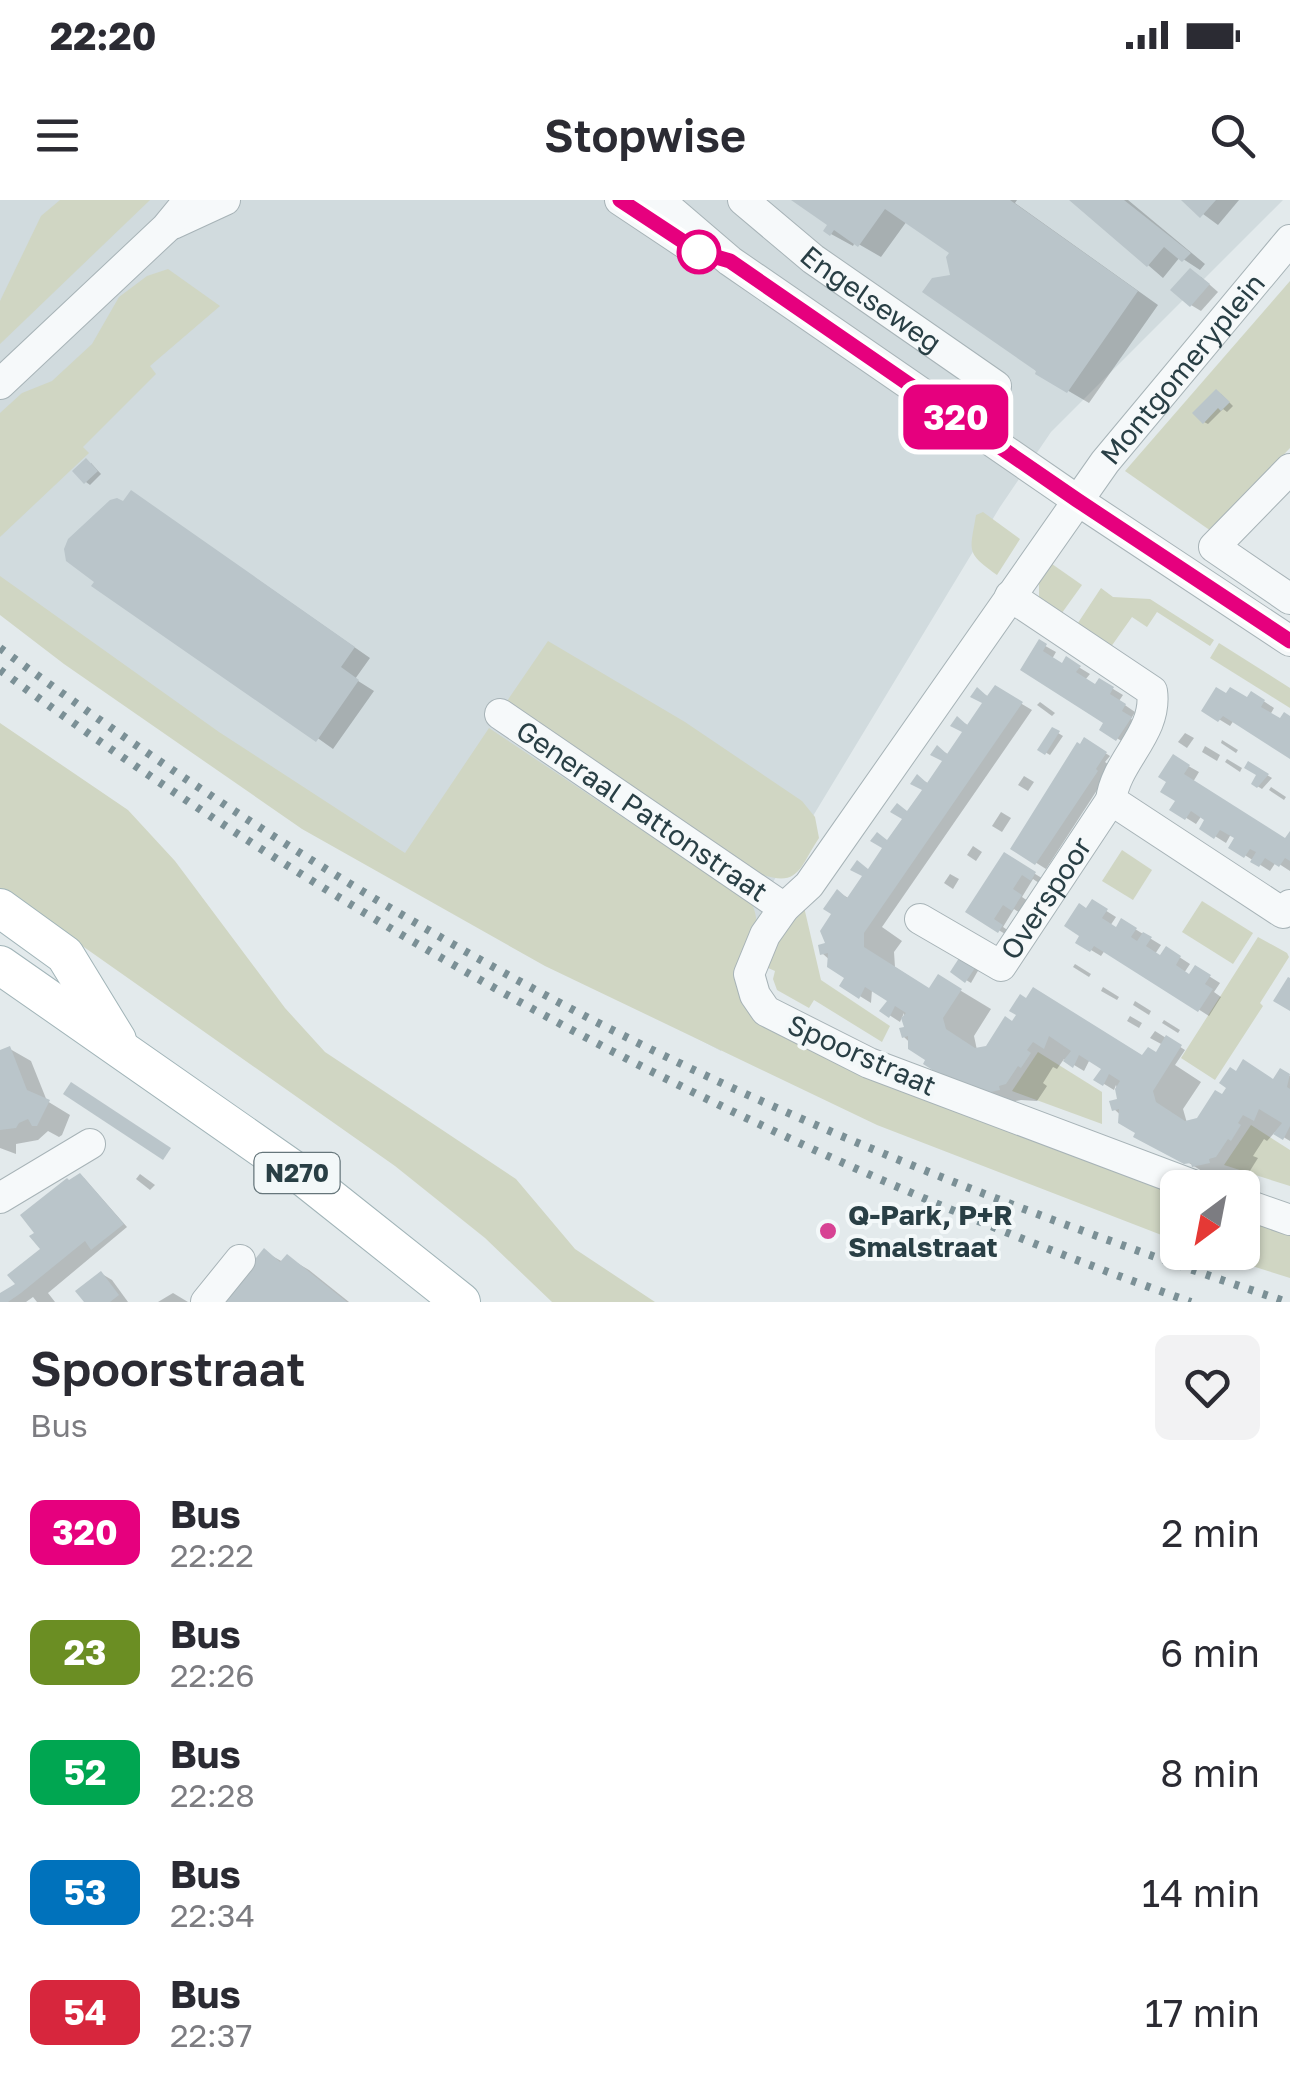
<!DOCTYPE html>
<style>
body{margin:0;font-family:"Golos Text",sans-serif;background:#f2f2f3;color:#2b2b33;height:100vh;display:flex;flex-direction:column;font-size:38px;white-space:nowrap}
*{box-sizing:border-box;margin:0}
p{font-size:32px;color:#7c7c81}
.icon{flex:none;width:55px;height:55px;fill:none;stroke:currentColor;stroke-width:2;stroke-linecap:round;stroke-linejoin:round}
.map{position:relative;height:1102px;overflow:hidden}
.details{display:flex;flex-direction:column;background:#fff;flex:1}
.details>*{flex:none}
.badge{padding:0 20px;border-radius:15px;font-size:35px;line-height:65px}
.needle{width:65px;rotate:212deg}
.controls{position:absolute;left:1160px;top:970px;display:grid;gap:20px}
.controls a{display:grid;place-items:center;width:100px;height:100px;border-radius:15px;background:#fff;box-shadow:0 2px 8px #0004;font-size:50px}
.map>.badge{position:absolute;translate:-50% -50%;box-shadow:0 0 0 5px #fff}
.round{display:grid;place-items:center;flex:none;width:105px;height:105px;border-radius:15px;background:#f2f2f3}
.headline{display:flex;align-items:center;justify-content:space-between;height:170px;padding:0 30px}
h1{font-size:48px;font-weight:600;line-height:75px}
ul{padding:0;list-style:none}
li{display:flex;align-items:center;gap:30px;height:120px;padding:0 30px}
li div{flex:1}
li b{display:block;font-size:38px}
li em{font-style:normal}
li .badge{min-width:110px;font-weight:700;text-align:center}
.status{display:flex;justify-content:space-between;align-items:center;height:70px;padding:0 50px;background:#fff;direction:ltr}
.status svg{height:28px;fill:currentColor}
header{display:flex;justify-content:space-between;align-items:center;height:130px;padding:0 30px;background:#fff;font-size:45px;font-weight:600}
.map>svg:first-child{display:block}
</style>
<div class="status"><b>22:20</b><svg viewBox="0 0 49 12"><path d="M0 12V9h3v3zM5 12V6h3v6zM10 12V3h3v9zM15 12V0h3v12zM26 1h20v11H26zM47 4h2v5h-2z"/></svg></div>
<header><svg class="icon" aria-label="menu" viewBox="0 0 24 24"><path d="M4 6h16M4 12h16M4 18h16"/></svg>Stopwise<svg class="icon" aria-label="search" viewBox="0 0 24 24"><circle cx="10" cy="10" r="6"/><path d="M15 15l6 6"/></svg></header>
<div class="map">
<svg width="1290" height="1102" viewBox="0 0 1290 1102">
<rect width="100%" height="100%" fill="#e3eaec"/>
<path fill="#d1dbde" d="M0 0H1283L1051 232 1000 307 767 692 721 851 540 755 0 394Z"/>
<g fill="#d0d6c3">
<path d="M60 0H150L0 144V101L41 16Z"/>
<path d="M168 69 220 106 150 166 156 174 83 247 89 253 0 337V213L22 193 52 181 92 144 119 97 147 76Z"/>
<path d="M1290 81V248L1211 331 1125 271Z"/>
<path d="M983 312 1020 339 997 375C965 352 970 352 976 315Z"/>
<path d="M1052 364 1082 385 1059 417 1039 401V382Z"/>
<path d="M0 376 219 532 405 653 489 528 751 703C765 725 749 767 746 791L1177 989V1041L877 925 545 766 302 629 64 464 0 415Z"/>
<path d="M1101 388 1113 397 1150 399 1214 440 1210 446 1157 412 1147 427 1132 417 1108 451 1074 429Z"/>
<path d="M548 441 685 522 802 601 815 617 819 638C800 666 800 687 763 675L505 504Z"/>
<path d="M1219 443 1290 488V508L1210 458Z"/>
<path d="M0 523 128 610 175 661 285 808 325 852 516 979 575 1049 655 1102H552L485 1038 395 966 0 688Z"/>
<path d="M1122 650 1152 670 1133 700 1102 681Z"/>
<path d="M1202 701 1253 733 1233 764 1182 732Z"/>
<path d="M804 707 821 780 890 826 882 842 814 800 809 808 777 790 773 779 775 771 759 764 770 741Z"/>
<path d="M1258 737 1287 753 1289 757 1260 803 1263 806 1215 880 1181 858Z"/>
<path d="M1038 852 1102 892V924L1012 891Z"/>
<path d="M1251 925 1290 950V986L1224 965Z"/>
<path d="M1243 1011 1290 1026V1078L1211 1053 1242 1052Z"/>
</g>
<g fill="#0003">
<path d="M795 0H1017L1015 3 1158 105 1089 203 1038 173 953 77V53L907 21 881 57 855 42 853 46 831 34 830 25Z"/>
<path d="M1073 0H1128L1205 64 1200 70 1180 57 1163 78Z"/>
<path d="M1184 0H1239L1218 25Z"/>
<path d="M1201 77 1218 92 1201 111 1191 105Z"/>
<path d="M1221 194 1233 206 1227 212 1223 209 1208 224 1204 222Z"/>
<path d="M91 263 101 274 90 285 86 282Z"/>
<path d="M148 303 370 458 355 479 374 491 333 549 98 382 124 304Z"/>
<path d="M1040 443 1056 452 1052 459 1063 466 1067 460 1090 474 1085 480 1096 487 1100 481 1123 495 1119 501 1135 512 1131 519 1141 525 1128 545 1102 529 1107 522 1023 469Z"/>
<path d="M995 488 1032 510 882 727 902 741 894 752 895 767 930 790 938 777 991 809 974 836 977 850 988 848 1006 820 1143 858 1157 855 1163 845 1150 838 1155 831 1185 850 1175 865 1201 882 1183 909 1187 923 1198 920 1223 897 1275 881 1281 871 1290 876V941L1275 932 1267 941 1264 939 1253 956 1258 958 1248 974 1236 971 1220 975 1221 980 1218 981 1139 932 1114 909 1120 901 1116 885 1114 890 1096 879 1105 869 1090 859 1084 871 1064 859 1057 869 1053 867 1043 883 1047 886 1037 901 1021 900 1010 902 1011 907 928 860 904 837V813L900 822 883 811 891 800 872 790 871 803 842 785 848 776 823 754 829 745 838 692 850 699 925 589 918 577 929 584 945 561 938 548 949 555 965 532 958 519 969 526 985 503 977 490 989 497Z"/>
<path d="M1248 500H1262L1274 508 1270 515 1281 521 1290 518V556L1234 520 1230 526 1204 510Z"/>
<path d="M1040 502 1055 513 1052 516 1037 505Z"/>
<path d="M1053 530 1063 536 1050 555 1040 549Z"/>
<path d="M1185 533 1194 538 1187 548 1178 542Z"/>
<path d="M1222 540 1238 550 1236 553 1221 543Z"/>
<path d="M1089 543 1110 556 1105 562 1112 567 1046 669 1013 648Z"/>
<path d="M1205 546 1220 555 1217 561 1202 552Z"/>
<path d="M1174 558 1199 572 1193 582 1287 641 1290 636V671L1276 662 1270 671 1232 647 1238 638 1231 634 1226 643 1202 628 1208 619 1202 615 1196 624 1172 609 1179 600Z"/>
<path d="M1227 559 1242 568 1240 572 1225 562Z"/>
<path d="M1249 564 1272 578 1262 589 1254 584 1260 575Z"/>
<path d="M1024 576 1034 582 1028 591 1018 585Z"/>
<path d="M1271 587 1286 597 1284 600 1269 590Z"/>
<path d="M1001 612 1011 618 1002 632 992 626Z"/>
<path d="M973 646 982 652 976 661 967 655Z"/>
<path d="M1004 655 1045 680 1042 685 1033 679 1022 697 1031 703 1023 715 1014 709 1003 727 1012 733 1010 737 969 712Z"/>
<path d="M950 674 959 679 953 689 944 683Z"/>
<path d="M1092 702 1116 717 1110 726 1117 730 1122 721 1161 745 1155 754 1161 758 1167 749 1190 764 1184 773 1190 777 1196 768 1220 783 1214 792 1221 797 1209 816 1105 750 1101 756 1091 750 1087 711Z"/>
<path d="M962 758 979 769 971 783 953 772Z"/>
<path d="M1075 764 1091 774 1089 777 1073 767Z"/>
<path d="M1103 787 1119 797 1117 800 1101 791Z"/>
<path d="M1135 801 1151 811 1149 815 1133 805Z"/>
<path d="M1130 816 1142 823 1139 828 1127 821Z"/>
<path d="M1164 820 1180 830 1178 833 1162 823Z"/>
<path d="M10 849 31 861 47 901 70 915 62 935 59 937 48 931 38 940 16 944V954L0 948V853Z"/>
<path d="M140 974 155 985 150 990 136 979Z"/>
<path d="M84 978 127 1027 48 1093 55 1102H37L33 1097 26 1102H0V1096L18 1085 43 1050Z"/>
<path d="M265 1052 283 1062 287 1057 309 1070 349 1102H225Z"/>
<path d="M102 1074 112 1080 128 1102H87Z"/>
<path d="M173 1093 188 1102H158Z"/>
</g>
<g fill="#bac5ca">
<path d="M791 0H1010L1138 91 1067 193 1035 174 1036 171 922 92 932 78 950 75 946 57 949 53 885 9 858 47 834 30 830 36 823 31 827 25Z"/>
<path d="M1069 0H1124L1191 53 1182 62 1164 47 1147 67Z"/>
<path d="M1181 0H1216L1200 18Z"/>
<path d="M1190 68 1210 84 1190 107 1170 90Z"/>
<path d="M1216 189 1230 202 1221 211 1218 208 1203 224 1192 213Z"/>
<path d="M86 258 98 271 84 284 72 271Z"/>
<path d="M131 290 355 447 341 467 359 480 316 542 91 386 94 382 66 361 64 349 68 339 110 300 117 298 123 301Z"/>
<path d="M1039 439 1047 444 1043 451 1062 463 1066 456 1081 466 1076 472 1095 484 1099 478 1114 487 1110 494 1126 504 1122 511 1132 517 1116 541 1099 530 1103 523 1020 470Z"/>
<path d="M995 485 1023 502 864 733V747L929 788 938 774 962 789 943 818 946 829 975 848 986 846 1005 816 1012 821 1016 815 1009 811 1020 794 1026 798 1033 787 1142 855 1148 847 1156 852 1166 835 1182 845 1153 891 1156 902 1185 921 1197 918 1215 890 1222 894 1226 888 1219 883 1230 867 1236 871 1243 859 1273 879 1280 868 1290 874 1287 887 1290 889V926L1283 940 1273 934 1282 923 1259 909 1254 921 1243 915 1238 923 1241 925 1231 941 1228 939 1216 957 1209 959 1210 963 1192 967 1191 963 1184 964 1133 937 1135 933 1118 923 1119 909 1112 911 1109 901 1117 899 1115 889 1120 881 1109 874 1103 886 1093 880 1101 869 1079 855 1073 868 1063 861 1071 851 1049 836 1044 849 1033 842 1027 850 1031 853 1021 868 1018 866 1006 884 999 886 1000 890 982 894 953 883 923 864 925 860 908 849V836L902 838 899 828 904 827 901 818 906 813 895 806 889 818 879 811 887 801 865 787 859 799 839 786 844 778 827 767 828 753 820 755 818 745 825 743 820 731 831 714 823 709 837 689 847 698 862 676 850 670 857 660 868 669 882 648 870 641 874 636 877 632 887 640 902 619 890 612 897 603 907 611 922 590 910 584 917 574 927 583 942 561 930 555 937 545 947 554 962 532 950 526 957 516 967 525 982 503 970 497 977 487 987 496Z"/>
<path d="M1216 487 1226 493 1230 487 1247 497 1251 491 1265 500 1261 507 1280 518 1284 512 1290 516V559L1223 516 1218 522 1201 511Z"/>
<path d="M1052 527 1060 531 1045 555 1037 550Z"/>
<path d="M1084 537 1107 552 1096 569 1098 571 1035 665 1010 649 1077 542 1080 544Z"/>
<path d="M1173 554 1190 565 1184 574 1285 638 1290 631V661L1285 658 1279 667 1265 658 1259 667 1250 662 1256 652 1250 649 1244 658 1228 648 1234 638 1220 630 1214 639 1199 629 1204 620 1191 611 1185 620 1169 610 1175 601 1160 592 1166 582 1158 577Z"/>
<path d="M1248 561 1269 574 1257 588 1251 584 1256 575 1244 568Z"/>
<path d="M1004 652 1036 672 1031 681 1022 675 1013 689 1022 695 1012 711 1003 705 994 719 1003 725 998 733 965 712Z"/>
<path d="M1092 699 1108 709 1102 718 1116 727 1121 718 1137 728 1131 737 1137 741 1143 732 1152 737 1146 746 1160 755 1166 746 1181 756 1176 765 1189 774 1195 765 1211 775 1205 784 1213 789 1198 812 1094 746 1090 752 1075 743 1079 736 1064 726 1079 703 1086 708Z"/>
<path d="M961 755 977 765 965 783 950 772Z"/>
<path d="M1288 777 1290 778V811L1273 801Z"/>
<path d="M10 846 27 890 50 900 37 926H32L28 919 19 923 16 928 0 930V850Z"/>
<path d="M71 882 171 948 163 960 63 894Z"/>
<path d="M80 973 124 1024 91 1050 85 1041 21 1093 8 1102H0V1093L15 1084 7 1075 40 1049 29 1036 34 1033 20 1015 67 978 69 980Z"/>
<path d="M264 1048 280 1062 287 1054 347 1102H221Z"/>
<path d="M101 1071 119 1095 110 1102H84L75 1091Z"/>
</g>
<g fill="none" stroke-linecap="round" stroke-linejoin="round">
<g stroke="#a7b3b7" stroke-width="32">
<g id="minor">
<path d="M620 0 686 44"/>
<path d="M659 0 730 61 1077 300 1290 441"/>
<path id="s1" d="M743 0 813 59 996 186 986 238"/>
<path d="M173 24 225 0"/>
<path d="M0 184 166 28 189 0"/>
<path d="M1290 269 1214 347 1290 399"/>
<path d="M1010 396 1152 491C1158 533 1116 560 1111 600L1283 713 1290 705"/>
<path id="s2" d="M500 514 784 708"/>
<path id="s3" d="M920 719 1001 766 1111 600"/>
<path id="s4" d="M1201 988 869 863 766 811 755 795 749 774 765 735 784 708 809 685 1105 262 1290 40"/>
<path d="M0 998 90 944"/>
<path d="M1242 1003 1290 1020"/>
<path d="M206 1102 240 1060"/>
</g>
</g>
<g stroke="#a1b4b8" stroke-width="40">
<g id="major">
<path d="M0 708 65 755 117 840"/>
<path d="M0 765 305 978 461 1102"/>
</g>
</g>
<use href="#minor" stroke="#f6f9fa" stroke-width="30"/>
<use href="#major" stroke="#fff" stroke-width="38"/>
<g stroke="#7b9096" stroke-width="8" stroke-dasharray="5 10" stroke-linecap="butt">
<path d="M0 448C199 595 407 727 628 838 841 944 1062 1027 1287 1102"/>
<path d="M0 470C364 738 765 952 1191 1102"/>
</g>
</g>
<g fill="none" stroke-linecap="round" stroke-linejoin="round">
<g stroke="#fff" stroke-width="22">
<path id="line" d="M620 0 699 52 730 61 1077 300 1290 441"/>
</g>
<use href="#line" stroke="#e6007e" stroke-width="15"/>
</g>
<circle fill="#fff" stroke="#e6007e" stroke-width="5" cx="699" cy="52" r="20"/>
<circle fill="#d74293" stroke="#f3f8f9" stroke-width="4" cx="828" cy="1031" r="10"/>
<g text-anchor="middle" stroke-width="8" stroke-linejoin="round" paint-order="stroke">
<rect fill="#f3f8f9" stroke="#66767b" stroke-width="2.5" x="254.5" y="953" width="85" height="40" rx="8"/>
<g font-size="25" font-weight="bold" fill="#293f45">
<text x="297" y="982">N270</text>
</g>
<g font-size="28" fill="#293f45" stroke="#f3f8f9">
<text dy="10" stroke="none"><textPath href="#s1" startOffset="162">Engelseweg</textPath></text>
<text dy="10" stroke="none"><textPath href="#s4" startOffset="1258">Montgomeryplein</textPath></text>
<text dy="10" stroke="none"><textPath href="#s2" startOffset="172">Generaal Pattonstraat</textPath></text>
<text dy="10" stroke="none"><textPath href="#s3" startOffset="175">Overspoor</textPath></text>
<text transform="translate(862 855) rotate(24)" y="10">Spoorstraat</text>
</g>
<g font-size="28" font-weight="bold" fill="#293f45" stroke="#f3f8f9" text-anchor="start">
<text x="848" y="1025">Q-Park, P+R<tspan x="848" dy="32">Smalstraat</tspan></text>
</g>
</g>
</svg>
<div class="controls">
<a><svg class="needle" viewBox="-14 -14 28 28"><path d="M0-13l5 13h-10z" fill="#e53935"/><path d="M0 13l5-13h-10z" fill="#7c7c81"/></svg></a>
</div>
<b class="badge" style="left:956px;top:217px;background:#e6007e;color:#fff">320</b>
</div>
<section class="details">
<div class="headline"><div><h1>Spoorstraat</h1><p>Bus</p></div><a class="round"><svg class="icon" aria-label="heart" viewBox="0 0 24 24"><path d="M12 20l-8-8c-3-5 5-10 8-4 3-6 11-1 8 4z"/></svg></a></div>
<ul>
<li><span class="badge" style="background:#e6007e;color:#fff">320</span><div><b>Bus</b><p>22:22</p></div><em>2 min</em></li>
<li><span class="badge" style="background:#6b8e23;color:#fff">23</span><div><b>Bus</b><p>22:26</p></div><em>6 min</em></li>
<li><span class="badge" style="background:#00a651;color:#fff">52</span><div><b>Bus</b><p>22:28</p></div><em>8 min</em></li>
<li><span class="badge" style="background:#0072bc;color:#fff">53</span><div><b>Bus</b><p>22:34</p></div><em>14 min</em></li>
<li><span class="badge" style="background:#d7263d;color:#fff">54</span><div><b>Bus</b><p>22:37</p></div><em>17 min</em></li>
</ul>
</section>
